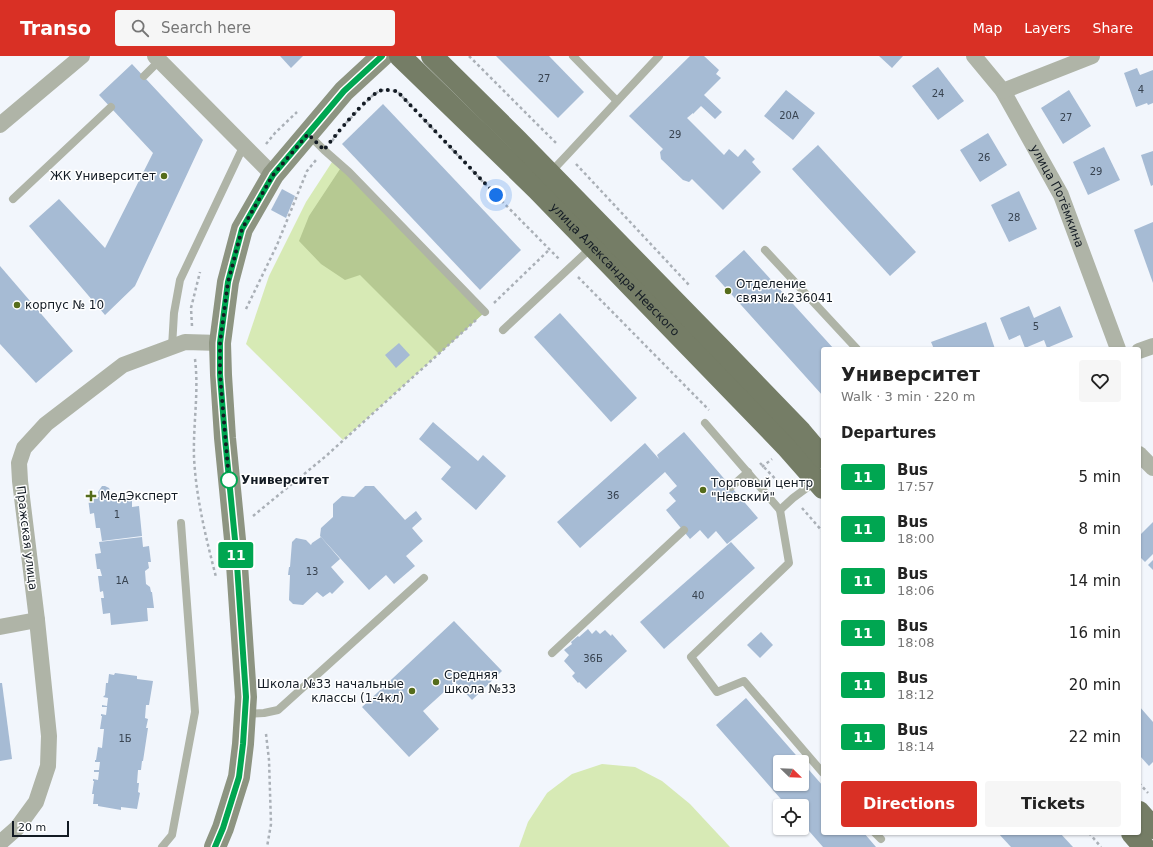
<!DOCTYPE html>
<meta charset="utf-8">
<style>
body{margin:0;font-family:"DejaVu Sans",sans-serif;background:#f6f6f6;color:#222;height:100vh;display:flex;flex-direction:column;font-size:15px;white-space:nowrap}
*{box-sizing:border-box;margin:0}
p{font-size:13px;color:#767676}
.icon{flex:none;width:22px;height:22px;fill:none;stroke:currentColor;stroke-width:2;stroke-linecap:round;stroke-linejoin:round}
.map{position:relative;flex:1;overflow:hidden}
.details{position:absolute;left:821px;top:291px;width:320px;height:488px;display:flex;flex-direction:column;background:#fff;border-radius:4px;box-shadow:0 1px 3px #0004}
.details>*{flex:none}
.badge{padding:0 8px;border-radius:3px;font-size:14px;line-height:26px}
.needle{width:26px;rotate:113deg}
.fabs{position:absolute;left:773px;top:699px;display:grid;gap:8px}
.fabs a{display:grid;place-items:center;width:36px;height:36px;border-radius:4px;background:#fff;box-shadow:0 1px 3px #0004;font-size:20px}
.scale{position:absolute;left:12px;bottom:10px;width:57px;box-sizing:border-box;padding-left:4px;border:2px solid #131b24;border-top:0;font-size:11px;line-height:14px;white-space:nowrap;color:#131b24;-webkit-text-stroke:3px #fff;paint-order:stroke}
.you{position:absolute;width:20px;height:20px;margin:-10px;border:3px solid #fff;border-radius:50%;background:#1a73e8;box-shadow:0 0 0 6px #1a73e833}
.map>.badge{position:absolute;translate:-50% -50%;box-shadow:0 0 0 2px #fff}
h2{padding:0 20px;font-size:15px;line-height:36px}
.round{display:grid;place-items:center;flex:none;width:42px;height:42px;border-radius:4px;background:#f6f6f6}
.overview{display:flex;align-items:center;justify-content:space-between;height:68px;padding:0 20px}
h1{font-size:19px;font-weight:700;line-height:30px}
.button{display:flex;gap:8px;margin-top:auto;padding:8px 20px}
.button a{flex:1;height:46px;border-radius:4px;background:#d93025;color:#fff;font-size:16px;font-weight:700;line-height:46px;text-align:center}
.button a+a{background:#f6f6f6;color:#222}
ul{padding:0;list-style:none}
li{display:flex;align-items:center;gap:12px;height:52px;padding:0 20px}
li div{flex:1}
li b{display:block;font-size:15px}
li em{font-style:normal}
li .badge{min-width:44px;font-weight:700;text-align:center}
header{display:flex;align-items:center;gap:24px;box-sizing:border-box;height:56px;padding:0 20px;background:#d93025;color:#fff}
header strong{font-size:19px}
nav{display:flex;gap:22px;margin-inline-start:auto;font-size:14px}
.search{width:280px;height:36px;background:#f6f6f6;display:flex;align-items:center;gap:10px;box-sizing:border-box;padding:0 14px;border-radius:4px;color:#767676;font-size:15px}
.map>svg:first-child{display:block}
</style>
<header>
<strong>Transo</strong>
<div class="search"><svg class="icon" aria-label="search" viewBox="0 0 24 24"><circle cx="10" cy="10" r="6"/><path d="M15 15l6 6"/></svg>Search here</div>
<nav><a>Map</a><a>Layers</a><a>Share</a></nav>
</header>
<div class="map">
<svg width="1153" height="791" viewBox="0 0 1153 791">
<rect width="100%" height="100%" fill="#f2f6fc"/>
<g fill="#d7eab5">
<path d="M334 103 485 256 343 384 246 288 269 220 306 146Z"/>
<path d="M602 708 635 711 662 725 690 748 730 791H519L528 766 547 737 572 718Z"/>
</g>
<path fill="#b6c992" d="M342 110 485 256 439 298 360 219 345 224 321 208 299 185 309 160Z"/>
<g fill="#a6bbd4">
<path d="M280 0H303L291 12Z"/>
<path d="M496 0H549L584 36 558 62Z"/>
<path d="M690 0H704L719 14 716 18 721 22 704 39 722 56 715 63 701 50 693 58V57L687 62 724 99 729 93 738 101 745 93 755 103 752 106 761 116 723 154 692 123 689 126 683 124 661 103 660 96 663 93 629 60Z"/>
<path d="M879 0H903L892 12Z"/>
<path d="M132 8 203 84 135 230 105 259 29 170 59 143 105 192 153 97 99 39Z"/>
<path d="M938 11 964 45 938 64 912 30Z"/>
<path d="M1137 12 1140 19 1153 14V47L1148 49 1147 47 1136 51 1124 17Z"/>
<path d="M786 34 815 57 793 84 764 60Z"/>
<path d="M1069 34 1091 70 1063 88 1041 52Z"/>
<path d="M383 48 521 194 480 234 342 88Z"/>
<path d="M988 77 1007 109 980 126 960 94Z"/>
<path d="M818 89 916 196 890 220 792 113Z"/>
<path d="M1104 91 1120 124 1088 139 1073 106Z"/>
<path d="M1153 95V129L1151 130 1141 99Z"/>
<path d="M282 133 295 140 286 162 271 154Z"/>
<path d="M1019 135 1037 173 1009 186 991 149Z"/>
<path d="M1153 166V227L1134 174Z"/>
<path d="M744 194 834 293H823V340L715 220Z"/>
<path d="M0 210 73 295 36 327 0 288Z"/>
<path d="M1029 250 1034 262 1060 250 1073 281 1047 292 1044 284 1025 292 1020 279 1009 284 1000 262Z"/>
<path d="M560 257 637 342 611 366 534 281Z"/>
<path d="M986 266 995 293H934L931 286Z"/>
<path d="M399 287 410 299 396 312 385 299Z"/>
<path d="M433 366 478 405 483 399 506 420 476 454 441 423 451 411 419 383Z"/>
<path d="M684 376 758 462 727 488 716 475 708 483 700 474 690 483 666 454 676 445 669 437 677 430 665 416 580 492 557 466 645 387 659 403 657 399Z"/>
<path d="M102 430H105L109 432 110 434 111 440 129 437V440H132V451L139 450 142 480 102 485 100 472H96L94 457 90 458 88 442 99 441 98 436Z"/>
<path d="M365 430H374L405 464 416 455 422 463 412 472 423 485 406 500 415 510 394 528 386 519 369 534 320 480 321 472 333 461V448L342 440 354 441Z"/>
<path d="M1153 466V498L1145 506 1139 500V480Z"/>
<path d="M142 481 143 491 149 490 151 506H148L149 512 145 515 146 528 150 531 151 536H152L154 552H147L148 565 111 569 110 557 103 558 101 542H104L103 535 100 536 98 520H102L100 513H97L95 498 101 497 99 486Z"/>
<path d="M321 481 340 503 331 511 344 526 332 538 330 536 323 541 317 536 303 549 293 548 289 544 290 519H288L289 511H290L292 486 296 482 306 484 311 489 312 487Z"/>
<path d="M731 486 755 512 664 593 640 566Z"/>
<path d="M1153 504V514L1148 509Z"/>
<path d="M454 565 502 615 472 644 455 626 423 655 439 673 409 701 362 651Z"/>
<path d="M588 573 592 578 596 574 600 578 605 574 611 580 612 578 627 595 586 633 579 626 578 627 572 620 575 617 564 605 569 599 564 594 572 588 571 586 578 580 579 581Z"/>
<path d="M761 576 773 589 760 602 747 589Z"/>
<path d="M115 617 137 620V623L153 625 149 649H146L145 662 148 663 146 672H148L143 705H142L141 714H138L137 727H139L138 736 140 737 137 753 121 751V754L98 750V748H93L94 738H92L94 725H93V723L98 724 99 716H94V714H99L100 706H95V704H96L98 691 102 692 104 673H100L102 660H101V658L106 659 107 651H102V649L107 650 108 642 103 641 105 639 106 627H108L109 618 114 619Z"/>
<path d="M0 627H2L12 703 0 705Z"/>
<path d="M746 642 802 706H780V728H802V706L823 730V777H864L876 791H823L802 767V750H787L716 669Z"/>
<path d="M1139 650 1153 666V706L1149 710 1139 699Z"/>
<path d="M998 777H1060L1073 791H1011Z"/>
</g>
<g fill="none" stroke-linecap="round" stroke-linejoin="round">
<g stroke="#aab0b7" stroke-width="2.5" stroke-dasharray="3 3" stroke-linecap="butt">
<path d="M469 0 558 89"/>
<path d="M346 67 372 40 381 34 397 35 485 128 560 204"/>
<path d="M332 85 339 76"/>
<path d="M266 88 275 77 297 56"/>
<path d="M576 108 689 229"/>
<path d="M578 221 709 354"/>
<path d="M494 247 550 193"/>
<path d="M246 253 277 189 307 115 316 104"/>
<path d="M192 270 191 252 200 216"/>
<path d="M195 303C199 336 193 368 194 401 196 442 206 482 216 521"/>
<path d="M760 407 784 432"/>
<path d="M762 411 772 403"/>
<path d="M802 452 823 476"/>
<path d="M253 460 326 400 476 264"/>
<path d="M266 678 269 704 271 768 267 791"/>
<path d="M1139 727 1148 737"/>
<path d="M1089 777 1101 791"/>
</g>
<g stroke="#afb4a7" stroke-width="8">
<path d="M573 0 617 45"/>
<path d="M144 20 159 5"/>
<path d="M308 78 324 94 349 116 485 256"/>
<path d="M550 117 567 99 659 0"/>
<path d="M13 143 111 51"/>
<path d="M765 194 857 293"/>
<path d="M503 274 592 191"/>
<path d="M172 291 174 257 180 224 244 89"/>
<path d="M705 367 780 454 789 507 691 601 717 636 744 625 823 717"/>
<path d="M731 431 748 416"/>
<path d="M780 454 793 442 816 425"/>
<path d="M552 597 684 474"/>
<path d="M246 658 264 657 278 654 424 522"/>
<path d="M875 777 881 783"/>
<path d="M162 791 172 779 195 656 181 467"/>
</g>
<g stroke="#afb4a7" stroke-width="16">
<path d="M155 0 273 119"/>
<path id="s1" d="M974 0 1003 35 1061 139 1118 293"/>
<path d="M1003 35 1092 0"/>
<path d="M0 69 82 0"/>
<path d="M1139 295 1153 290"/>
<path d="M1139 398 1153 412"/>
<path d="M0 571 37 564"/>
<path d="M0 787 17 772 36 746 48 710 49 680 37 564 20 425 19 407 24 392 46 368 123 309 185 286 220 287"/>
</g>
<path stroke="#8d9481" stroke-width="22" d="M215 791 223 772 239 721 243 688 246 641 236 494 225 382 221 319 220 287 228 226 242 173 273 119 344 35 382 0"/>
<g stroke="#757d66" stroke-width="22">
<path id="s2" d="M400 0 537 133 786 390 823 432"/>
<path d="M432 0 516 83 721 293 801 376 823 402"/>
<path d="M1139 756 1153 772"/>
<path d="M1132 777 1144 791"/>
</g>
</g>
<g fill="none" stroke-linecap="round" stroke-linejoin="round">
<g stroke="#fff" stroke-width="9">
<path id="line" d="M215 791 223 772 239 721 243 688 246 641 236 494 225 382 220 319V287L228 226 242 173 273 119 344 35 382 0"/>
</g>
<use href="#line" stroke="#00a651" stroke-width="6"/>
<path stroke="#131b24" stroke-width="4" stroke-dasharray="0 7.2" d="M229 424 220 319V287L228 226 242 173 273 119 308 78 324 94C333 82 369 37 382 34 386 33 393 35 397 35L496 139"/>
</g>
<g fill="#556c1b" stroke="#fff" stroke-width="1.5">
<circle cx="164" cy="120" r="4"/>
<circle cx="728" cy="235" r="4"/>
<circle cx="17" cy="249" r="4"/>
<circle cx="703" cy="434" r="4"/>
<path d="M89 434h4v4h4v4h-4v4h-4v-4h-4v-4h4z"/>
<circle cx="436" cy="626" r="4"/>
<circle cx="412" cy="635" r="4"/>
</g>
<circle fill="#fff" stroke="#00a651" stroke-width="2" cx="229" cy="424" r="8"/>
<g text-anchor="middle" stroke-width="3" stroke-linejoin="round" paint-order="stroke">
<g font-size="10" fill="#384350">
<text x="544" y="26">27</text>
<text x="1141" y="37">4</text>
<text x="938" y="41">24</text>
<text x="789" y="63">20А</text>
<text x="1066" y="65">27</text>
<text x="675" y="82">29</text>
<text x="984" y="105">26</text>
<text x="1096" y="119">29</text>
<text x="1014" y="165">28</text>
<text x="1036" y="274">5</text>
<text x="613" y="443">36</text>
<text x="117" y="462">1</text>
<text x="312" y="519">13</text>
<text x="122" y="528">1А</text>
<text x="698" y="543">40</text>
<text x="593" y="606">36Б</text>
<text x="125" y="686">1Б</text>
</g>
<g font-size="12" fill="#131b24" stroke="#fff" text-anchor="start">
<text x="156" y="124" text-anchor="end">ЖК Университет</text>
<text x="736" y="232">Отделение<tspan x="736" dy="14">связи №236041</tspan></text>
<text x="25" y="253">корпус № 10</text>
<text x="711" y="431">Торговый центр<tspan x="711" dy="14">"Невский"</tspan></text>
<text x="100" y="444">МедЭксперт</text>
<text x="444" y="623">Средняя<tspan x="444" dy="14">школа №33</tspan></text>
<text x="404" y="632" text-anchor="end">Школа №33 начальные<tspan x="404" dy="14">классы (1-4кл)</tspan></text>
</g>
<g font-size="12" fill="#131b24" stroke="#fff">
<text dy="4" stroke="none"><textPath href="#s1" startOffset="164">улица Потёмкина</textPath></text>
<text dy="4" stroke="none"><textPath href="#s2" startOffset="303">улица Александра Невского</textPath></text>
<text transform="translate(27 482) rotate(83)" y="4">Пражская улица</text>
</g>
<g font-size="12" font-weight="bold" fill="#131b24" stroke="#fff" text-anchor="start">
<text x="241" y="428">Университет</text>
</g>
</g>
</svg>
<div class="fabs">
<a><svg class="needle" viewBox="-14 -14 28 28"><path d="M0-13l5 13h-10z" fill="#e53935"/><path d="M0 13l5-13h-10z" fill="#767676"/></svg></a>
<a><svg class="icon" aria-label="locate" viewBox="0 0 24 24"><circle cx="12" cy="12" r="6"/><path d="M12 2v4M12 18v4M2 12h4M18 12h4"/></svg></a>
</div>
<div class="scale">20 m</div>
<div class="you" style="left:496px;top:139px"></div>
<b class="badge" style="left:236px;top:499px;background:#00a651;color:#fff">11</b>
<section class="details">
<div class="overview"><div><h1>Университет</h1><p>Walk · 3 min · 220 m</p></div><a class="round"><svg class="icon" aria-label="heart" viewBox="0 0 24 24"><path d="M12 20l-8-8c-3-5 5-10 8-4 3-6 11-1 8 4z"/></svg></a></div>
<h2>Departures</h2>
<ul>
<li><span class="badge" style="background:#00a651;color:#fff">11</span><div><b>Bus</b><p>17:57</p></div><em>5 min</em></li>
<li><span class="badge" style="background:#00a651;color:#fff">11</span><div><b>Bus</b><p>18:00</p></div><em>8 min</em></li>
<li><span class="badge" style="background:#00a651;color:#fff">11</span><div><b>Bus</b><p>18:06</p></div><em>14 min</em></li>
<li><span class="badge" style="background:#00a651;color:#fff">11</span><div><b>Bus</b><p>18:08</p></div><em>16 min</em></li>
<li><span class="badge" style="background:#00a651;color:#fff">11</span><div><b>Bus</b><p>18:12</p></div><em>20 min</em></li>
<li><span class="badge" style="background:#00a651;color:#fff">11</span><div><b>Bus</b><p>18:14</p></div><em>22 min</em></li>
</ul>
<div class="button"><a>Directions</a><a>Tickets</a></div>
</section>
</div>
